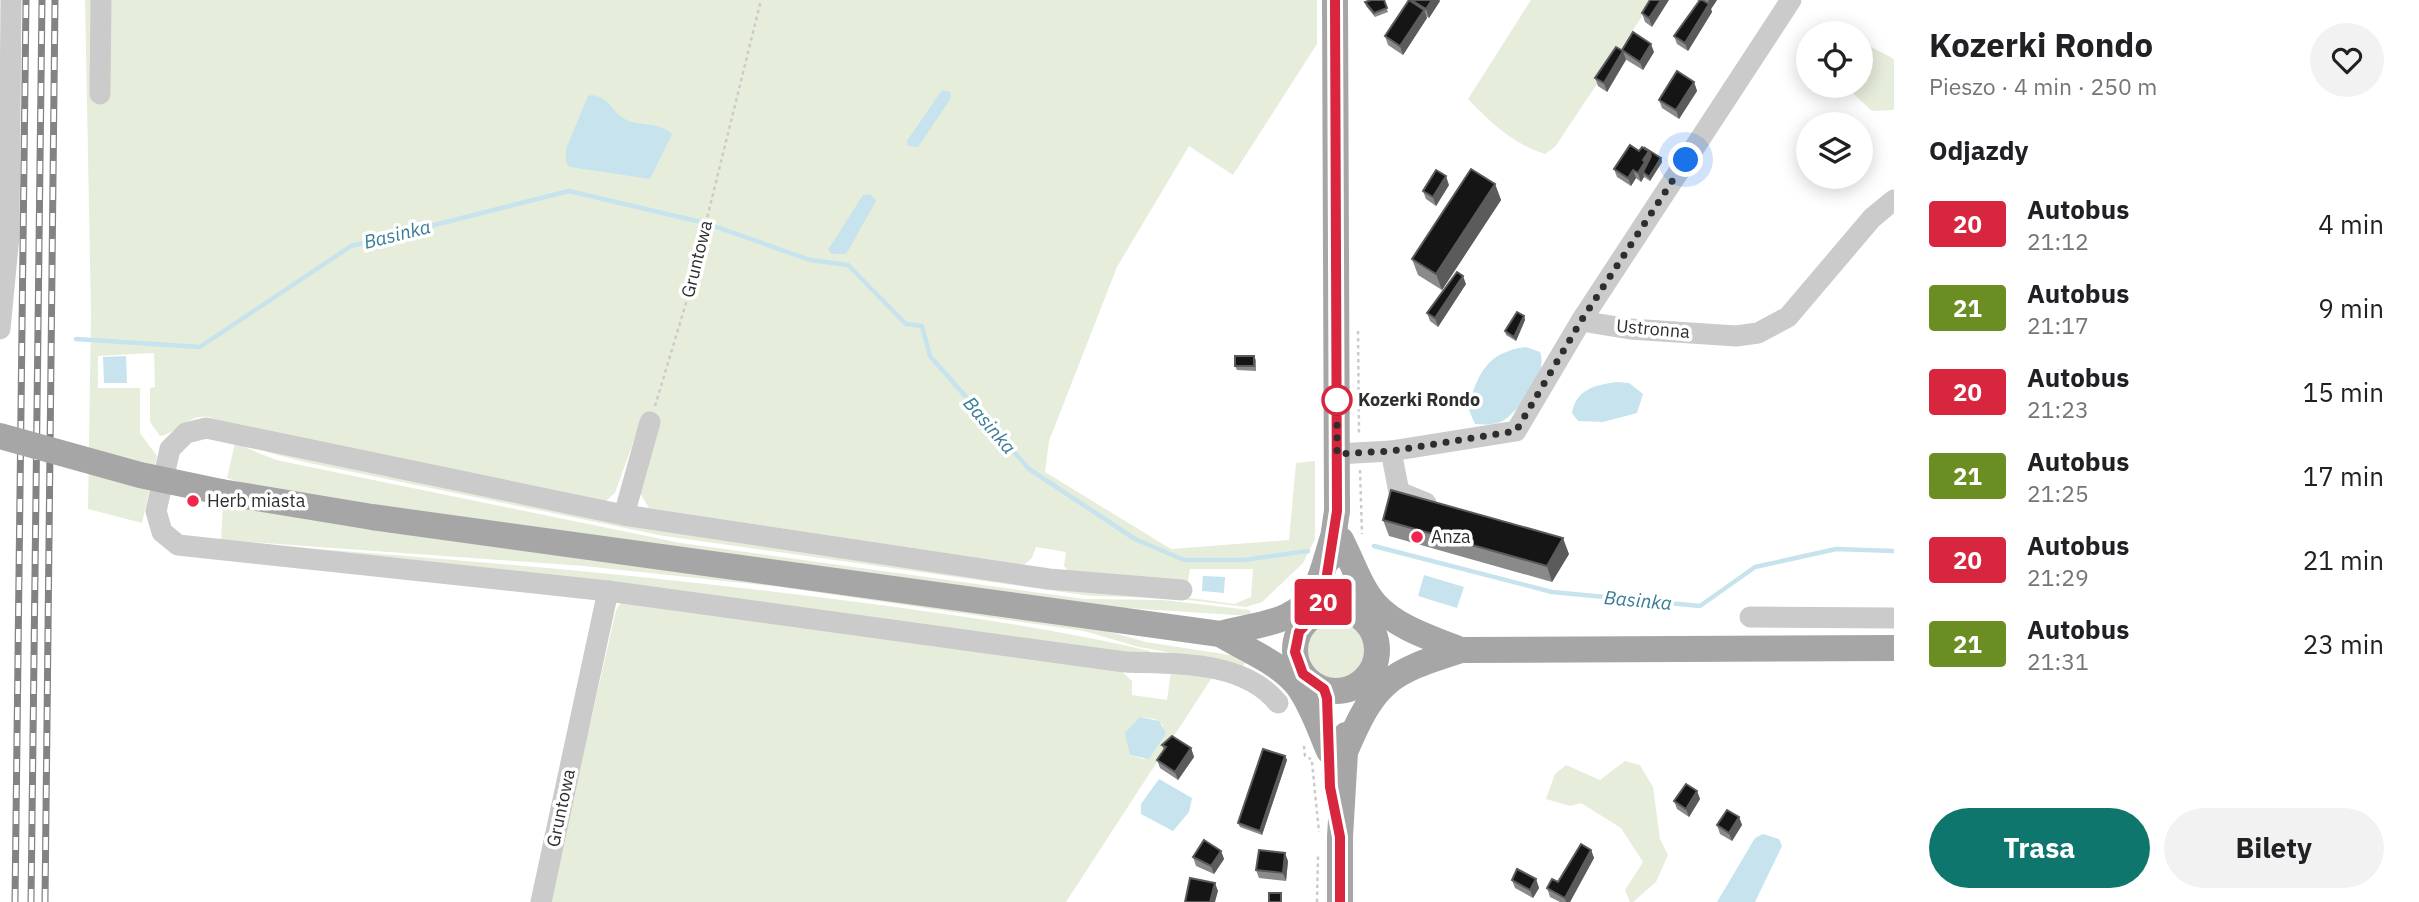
<!DOCTYPE html>
<html lang="pl">
<meta charset="utf-8">
<style>
body{margin:0;font-family:"IBM Plex Sans",sans-serif;background:#f2f2f2;color:#202124;height:100vh;display:flex;flex-direction:column;font-size:26px;white-space:nowrap}
*{box-sizing:border-box;margin:0}
p{font-size:23px;color:#757577}
.icon{flex:none;width:38px;height:38px;fill:none;stroke:currentColor;stroke-width:2;stroke-linecap:round;stroke-linejoin:round}
.map{position:relative;flex:1;overflow:hidden}
.details{display:flex;flex-direction:column;background:#fff;width:525px}
.details>*{flex:none}
.badge{padding:0 14px;border-radius:5px;font-size:24px;line-height:46px}
.fabs{position:absolute;left:1796px;top:21px;display:grid;gap:14px}
.fabs a{display:grid;place-items:center;width:77px;height:77px;border-radius:50%;background:#fff;box-shadow:0 4px 18px #0003;font-size:35px}
.you{position:absolute;width:35px;height:35px;margin:-18px;border:5px solid #fff;border-radius:50%;background:#1a73e8;box-shadow:0 0 0 10px #1a73e833}
.map>.badge{position:absolute;translate:-50% -50%;box-shadow:0 0 0 4px #fff}
h2{padding:0 35px;font-size:26px;line-height:63px}
.round{display:grid;place-items:center;flex:none;width:74px;height:74px;border-radius:37px;background:#f2f2f2}
.headline{display:flex;align-items:center;justify-content:space-between;height:119px;padding:0 35px}
h1{font-size:33px;font-weight:800;line-height:52px}
.cta{display:flex;gap:14px;margin-top:auto;padding:14px 35px}
.cta a{flex:1;height:80px;border-radius:42px;background:#0f766e;color:#fff;font-size:28px;font-weight:800;line-height:80px;text-align:center}
.cta a+a{background:#f2f2f2;color:#202124}
ul{padding:0;list-style:none}
li{display:flex;align-items:center;gap:21px;height:84px;padding:0 35px}
li div{flex:1}
li b{display:block;font-size:26px}
li em{font-style:normal}
li .badge{min-width:77px;font-weight:700;text-align:center}
main{display:flex;flex:1;min-height:0}
.map>svg:first-child{display:block}
</style>
<main>
<div class="map">
<svg width="1894" height="902" viewBox="0 0 1894 902">
<rect width="100%" height="100%" fill="#fff"/>
<g fill="#e7eddb" fill-rule="evenodd">
<path d="M85 0H1317V44L1233 175 1189 146 1117 267 1049 441 1045 472 1171 549 1289 540 1296 463 1315 461V539L1303 563 1262 602 1246 607 1172 598 1091 596 664 536 309 463 270 453 244 442 616 520 1234 604 1251 597 1253 569H1190L1188 581 1072 575 1064 566 1066 552 1036 547 1032 558 1024 565 649 508 640 493 642 418 615 493 606 501 218 421C195 406 179 433 160 436L150 422V388L155 387 154 353 98 356V388H140V433L157 456 142 523 88 509 91 313Z"/>
<path d="M1531 0H1653L1555 147 1545 154C1513 144 1491 123 1468 99Z"/>
<path d="M1860 41 1894 59V110L1872 111 1845 86H1860Z"/>
<path d="M235 443 276 460 681 543 1085 599 1163 600 1250 610 1251 616 1095 606 257 488 227 478Z"/>
<path d="M223 505 1089 626 1146 642 1249 658 1243 666 1139 647 1084 631 781 587 584 566 221 540Z"/>
<path d="M265 545C463 560 660 576 857 602 955 615 1053 628 1150 651L1148 658Z"/>
<path d="M622 602 1121 671 1132 681V695L1167 700 1171 672 1213 676 1066 902H550L616 610ZM1140 717 1155 719 1163 725 1144 759 1130 755Z"/>
<circle cx="1337" cy="650" r="30"/>
<path d="M1625 761 1640 765 1653 787 1660 839 1668 855 1656 882 1633 902H1630L1625 890 1643 862 1621 828 1581 803 1570 806 1546 799 1555 774 1566 765 1600 780Z"/>
</g>
<g fill="#c6e3ee">
<path d="M942 90 950 92 951 98 918 147 908 146 907 141Z"/>
<path d="M592 95C610 98 611 110 623 118 638 128 657 120 672 134L650 179 570 167 566 163V149L588 96Z"/>
<path d="M870 194 876 201 846 254H832L828 250 863 195Z"/>
<path d="M1526 347 1540 352C1548 374 1524 404 1507 418 1499 425 1486 425 1475 424L1468 408C1478 372 1488 352 1526 347Z"/>
<path d="M126 356 127 383H104L103 357Z"/>
<path d="M1617 382 1629 383 1643 394 1637 413 1603 422 1578 421 1572 413C1576 389 1595 385 1617 382Z"/>
<path d="M1424 575 1464 587 1457 608 1418 596Z"/>
<path d="M1203 576 1225 577 1224 593 1202 591Z"/>
<path d="M1140 717 1159 721 1166 733 1149 759 1130 755 1125 733Z"/>
<path d="M1159 779 1192 798 1189 812 1173 831 1141 814V804Z"/>
<path d="M1763 834 1779 839 1782 846 1755 902H1717L1755 838Z"/>
</g>
<g fill="none" stroke-linecap="round" stroke-linejoin="round">
<g stroke="#c6e3ee" stroke-width="4.5">
<path d="M711 225 810 260 848 265 906 324 922 326 930 356 1029 469 1135 539 1184 560H1244L1308 551"/>
<path d="M76 339 200 347 351 246 569 191 701 222"/>
<path d="M1374 546 1552 592 1700 606 1755 567 1836 549 1894 551"/>
</g>
<g stroke="#cbcbcb" stroke-width="2.5" stroke-dasharray="3.5 3.5" stroke-linecap="butt">
<path d="M1358 331 1359 436"/>
<path d="M655 406 686 303 761 0"/>
<path d="M1360 470 1362 534"/>
<path d="M1304 746 1305 756 1311 759"/>
<path d="M1312 762 1319 832"/>
<path d="M1317 902 1318 856"/>
</g>
<g stroke="#cbcbcb" stroke-width="21">
<path d="M100 94 101 0"/>
<path d="M1581 321 1791 0"/>
<path d="M0 329 9 236 11 0"/>
<path d="M1391 451 1399 492 1426 503"/>
<path d="M1337 454 1391 451 1516 431 1581 321 1630 329 1736 336 1758 333 1788 317 1872 218 1894 200"/>
<path d="M624 515 650 422"/>
<path d="M1182 590 1049 579 624 515 206 428 186 433 170 449 156 511 162 532 178 545 608 591 1125 662C1175 664 1243 660 1278 703"/>
<path d="M1750 617 1894 618"/>
<path d="M541 902 608 591"/>
</g>
<g stroke="#a6a6a6" stroke-width="26">
<path d="M221 492 372 517 1220 634C1254 624 1299 625 1316 588 1323 573 1327 556 1332 540"/>
<path d="M1341 540C1352 561 1360 587 1375 604 1397 628 1431 638 1461 650"/>
<path d="M1330 558 1337 511 1335 0"/>
<circle cx="1336" cy="650" r="41"/>
<path d="M1220 634C1246 650 1279 662 1298 686 1312 705 1320 730 1329 751"/>
<path d="M1345 752C1375 681 1388 673 1461 650L1894 648"/>
<path d="M1340 902V837L1346 735"/>
</g>
<g stroke="#838383" stroke-width="7">
<g id="rail">
<path d="M15 902 26 0"/>
<path d="M31 902 42 0"/>
<path d="M45 902 55 0"/>
</g>
</g>
<use href="#rail" stroke="#fff" stroke-width="4.5" stroke-dasharray="13" stroke-linecap="butt"/>
<path stroke="#a6a6a6" stroke-width="26" d="M0 436 140 475 221 492"/>
</g>
<g fill="#8a8a8a">
<path d="M1384 0 1388 12 1375 17 1366 6 1365 2Z"/>
<path d="M1411 0H1439L1440 1 1429 18 1426 16 1427 18 1403 55 1388 45 1385 36 1411 2Z"/>
<path d="M1650 0 1652 27 1645 22 1642 13Z"/>
<path d="M1697 0H1717L1711 9 1712 12 1688 51 1677 44 1674 36 1699 1Z"/>
<path d="M1622 51 1654 52 1643 70 1625 59 1607 92 1598 86 1595 78Z"/>
<path d="M1694 82 1697 91 1679 119 1662 108 1659 100Z"/>
<path d="M1639 151 1661 158 1662 162 1650 181 1644 177 1641 182 1636 178 1631 186 1617 177 1614 169Z"/>
<path d="M1495 184 1501 200 1442 290 1418 275 1412 259Z"/>
<path d="M1449 185 1436 206 1426 199 1423 191Z"/>
<path d="M1466 284 1438 327 1430 321 1427 313Z"/>
<path d="M1524 316 1525 320 1516 341 1506 335 1505 331Z"/>
<path d="M1254 356 1256 360V371L1237 370 1235 366Z"/>
<path d="M1383 520 1569 554 1552 582 1389 536Z"/>
<path d="M1162 745 1191 748 1194 757 1178 780 1160 768 1157 760 1164 750Z"/>
<path d="M1285 756 1287 760 1262 835 1240 827 1238 823Z"/>
<path d="M1697 791 1700 799 1689 817 1677 809 1674 801Z"/>
<path d="M1739 817 1742 825 1732 841 1720 834 1717 825Z"/>
<path d="M1591 850 1594 858 1570 902H1560L1550 897 1547 888 1558 882Z"/>
<path d="M1221 851 1224 859 1214 874 1196 866 1193 857Z"/>
<path d="M1288 861 1286 881 1259 878 1256 870Z"/>
<path d="M1536 879 1539 888 1533 898 1515 888 1512 880Z"/>
</g>
<g fill="#5b5b5b">
<path d="M1432 0H1439L1440 1 1429 18 1426 9Z"/>
<path d="M1661 0H1669L1652 27 1649 18Z"/>
<path d="M1709 0H1717L1711 9 1712 12 1688 51 1685 43 1709 5 1708 1Z"/>
<path d="M1424 10 1427 18 1403 55 1400 46Z"/>
<path d="M1651 44 1654 52 1643 70 1640 62Z"/>
<path d="M1623 51 1626 60 1607 92 1604 83Z"/>
<path d="M1694 82 1697 91 1679 119 1676 110Z"/>
<path d="M1649 151 1652 160 1643 172 1644 177 1641 182 1638 173 1643 160Z"/>
<path d="M1661 158 1662 162 1650 181 1649 177Z"/>
<path d="M1633 170 1636 178 1631 186 1628 178Z"/>
<path d="M1446 176 1449 185 1436 206 1433 197Z"/>
<path d="M1495 184 1501 200 1442 290 1436 274Z"/>
<path d="M1463 276 1466 284 1438 327 1435 318Z"/>
<path d="M1524 316 1525 320 1516 341 1514 337Z"/>
<path d="M1563 538 1569 554 1552 582 1547 566Z"/>
<path d="M1191 748 1194 757 1178 780 1175 772Z"/>
<path d="M1285 756 1287 760 1262 835 1260 831Z"/>
<path d="M1697 791 1700 799 1689 817 1686 809Z"/>
<path d="M1739 817 1742 825 1732 841 1729 833Z"/>
<path d="M1591 850 1594 858 1570 902H1566L1565 898Z"/>
<path d="M1221 851 1224 859 1214 874 1211 866Z"/>
<path d="M1285 853 1288 861 1286 881 1283 873Z"/>
<path d="M1536 879 1539 888 1533 898 1530 890Z"/>
<path d="M1215 883 1218 891 1215 902H1210Z"/>
</g>
<g fill="#151515" stroke="#5b5b5b" stroke-width="2">
<path d="M1371 0H1384L1387 8 1374 13 1365 2Z"/>
<path d="M1409 0 1424 10 1400 46 1385 36Z"/>
<path d="M1411 0H1432L1426 9Z"/>
<path d="M1650 0H1661L1649 18 1642 13Z"/>
<path d="M1700 0H1702L1709 4 1685 43 1674 36Z"/>
<path d="M1633 32 1651 44 1640 62 1622 50Z"/>
<path d="M1616 47 1623 51 1604 83 1595 78Z"/>
<path d="M1677 71 1694 82 1676 110 1659 100Z"/>
<path d="M1630 145 1639 151 1642 147 1649 151 1643 160 1645 162 1638 173 1633 170 1628 178 1614 169Z"/>
<path d="M1645 148 1661 158 1649 177 1643 172 1651 156 1649 151 1645 149Z"/>
<path d="M1471 169 1495 184 1436 274 1412 259Z"/>
<path d="M1436 170 1446 176 1433 197 1423 191Z"/>
<path d="M1457 272 1463 276 1435 318 1427 313Z"/>
<path d="M1517 312 1524 316 1514 337 1505 331Z"/>
<rect x="1235" y="356" width="19" height="10"/>
<path d="M1391 490 1563 538 1547 566 1383 520Z"/>
<path d="M1172 736 1191 748 1175 772 1157 760 1166 747 1162 745Z"/>
<path d="M1263 749 1285 756 1260 831 1238 823Z"/>
<path d="M1686 784 1697 791 1686 809 1674 801Z"/>
<path d="M1727 810 1739 817 1729 833 1717 825Z"/>
<path d="M1204 840 1221 851 1211 866 1193 857Z"/>
<path d="M1581 844 1591 850 1565 898 1547 888 1552 879 1558 882Z"/>
<path d="M1259 850 1285 853 1283 873 1256 870Z"/>
<path d="M1517 869 1536 879 1530 890 1512 880Z"/>
<path d="M1190 878 1215 883 1210 902H1185Z"/>
<rect x="1269" y="893" width="12" height="9"/>
</g>
<g fill="none" stroke-linecap="round" stroke-linejoin="round">
<g stroke="#fff" stroke-width="16">
<path id="line" d="M1335 0 1337 511 1322 606 1299 632 1295 652 1303 674 1324 689 1327 698 1330 787 1340 837V902"/>
</g>
<use href="#line" stroke="#d7263d" stroke-width="10"/>
<path stroke="#2e2e2e" stroke-width="7" stroke-dasharray="0 12.6" d="M1337 400V454L1391 451 1516 431 1581 321 1686 160"/>
</g>
<circle fill="#fff" stroke="#d7263d" stroke-width="3.5" cx="1337" cy="400" r="14"/>
<g fill="#ef274e" stroke="#fff" stroke-width="2.5">
<circle cx="193" cy="501" r="7"/>
<circle cx="1417" cy="537" r="7"/>
</g>
<g text-anchor="middle" stroke-width="7" stroke-linejoin="round" paint-order="stroke">
<g font-size="18" fill="#2e2e2e" stroke="#fff">
<text transform="translate(697 259) rotate(-76)" y="6">Gruntowa</text>
<text transform="translate(1653 329) rotate(5)" y="6">Ustronna</text>
<text transform="translate(561 808) rotate(-78)" y="6">Gruntowa</text>
</g>
<g font-size="18" font-weight="bold" fill="#2e2e2e" stroke="#fff" text-anchor="start">
<text x="1358" y="406">Kozerki Rondo</text>
</g>
<g font-size="18" fill="#2e2e2e" stroke="#fff" text-anchor="start">
<text x="207" y="507">Herb miasta</text>
<text x="1431" y="543">Anza</text>
</g>
<g font-size="19" font-style="italic" fill="#387c95" stroke="#fff">
<text transform="translate(397 234) rotate(-14)" y="7">Basinka</text>
<text transform="translate(990 425) rotate(49)" y="7">Basinka</text>
<text transform="translate(1638 600) rotate(5)" y="7">Basinka</text>
</g>
</g>
</svg>
<div class="fabs">
<a><svg class="icon" aria-label="locate" viewBox="0 0 24 24"><circle cx="12" cy="12" r="6"/><path d="M12 2v4M12 18v4M2 12h4M18 12h4"/></svg></a>
<a><svg class="icon" aria-label="layers" viewBox="0 0 24 24"><path d="M12 4l9 5-9 5-9-5zM3 14l9 5 9-5"/></svg></a>
</div>
<div class="you" style="left:1686px;top:160px"></div>
<b class="badge" style="left:1323px;top:602px;background:#d7263d;color:#fff">20</b>
</div>
<section class="details">
<div class="headline"><div><h1>Kozerki Rondo</h1><p>Pieszo · 4 min · 250 m</p></div><a class="round"><svg class="icon" aria-label="heart" viewBox="0 0 24 24"><path d="M12 20l-8-8c-3-5 5-10 8-4 3-6 11-1 8 4z"/></svg></a></div>
<h2>Odjazdy</h2>
<ul>
<li><span class="badge" style="background:#d7263d;color:#fff">20</span><div><b>Autobus</b><p>21:12</p></div><em>4 min</em></li>
<li><span class="badge" style="background:#6b8e23;color:#fff">21</span><div><b>Autobus</b><p>21:17</p></div><em>9 min</em></li>
<li><span class="badge" style="background:#d7263d;color:#fff">20</span><div><b>Autobus</b><p>21:23</p></div><em>15 min</em></li>
<li><span class="badge" style="background:#6b8e23;color:#fff">21</span><div><b>Autobus</b><p>21:25</p></div><em>17 min</em></li>
<li><span class="badge" style="background:#d7263d;color:#fff">20</span><div><b>Autobus</b><p>21:29</p></div><em>21 min</em></li>
<li><span class="badge" style="background:#6b8e23;color:#fff">21</span><div><b>Autobus</b><p>21:31</p></div><em>23 min</em></li>
</ul>
<div class="cta"><a>Trasa</a><a>Bilety</a></div>
</section>
</main>
